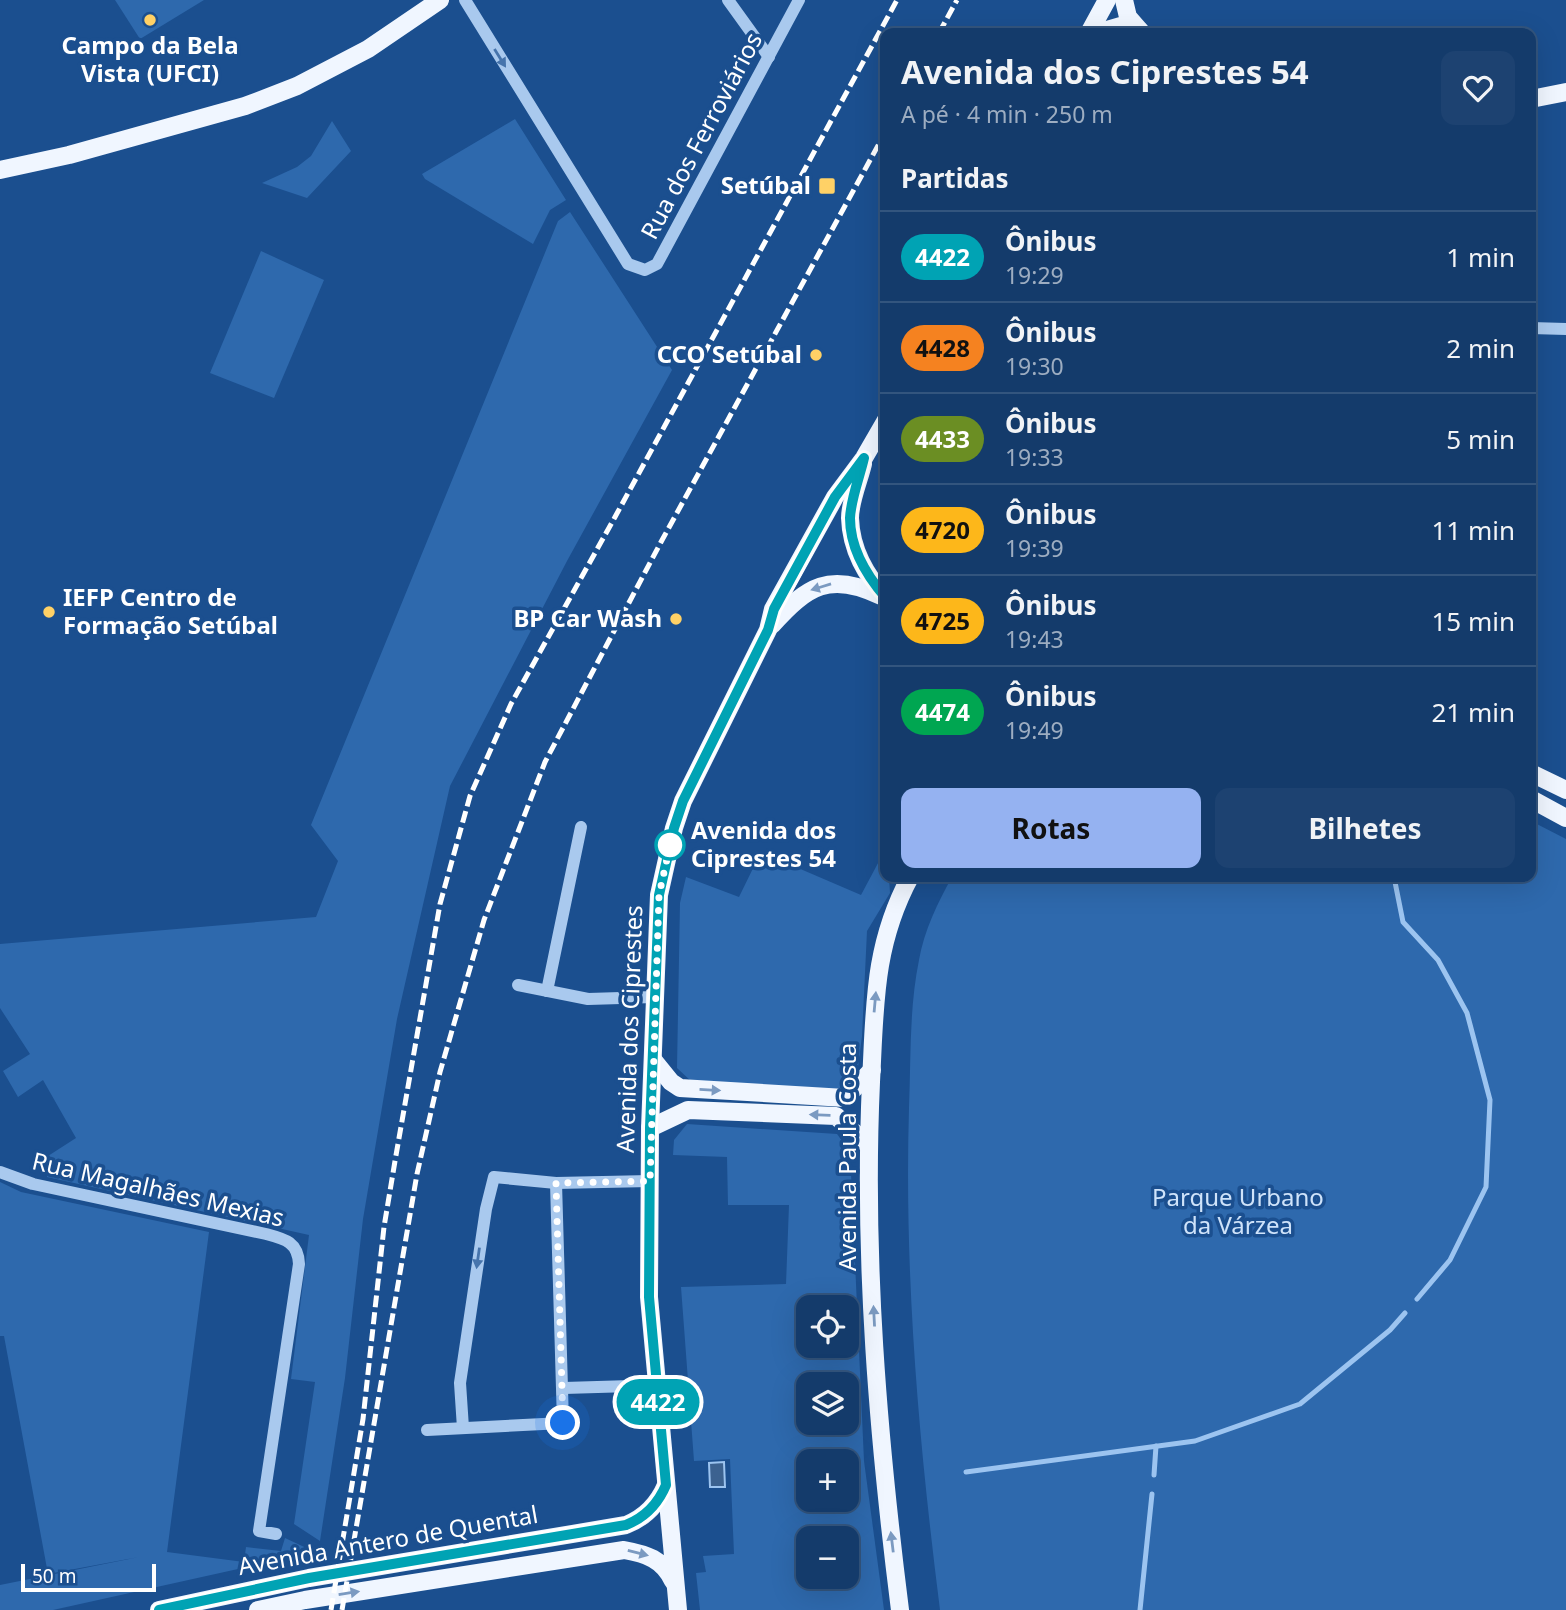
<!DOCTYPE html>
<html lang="pt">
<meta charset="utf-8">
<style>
body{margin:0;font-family:"Noto Sans",sans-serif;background:#1d4271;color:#f1f3f6;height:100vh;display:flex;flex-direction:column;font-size:26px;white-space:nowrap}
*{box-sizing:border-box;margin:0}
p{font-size:23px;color:#9dadc1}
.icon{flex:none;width:38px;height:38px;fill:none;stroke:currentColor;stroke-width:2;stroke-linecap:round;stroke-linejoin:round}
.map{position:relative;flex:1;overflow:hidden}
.drawer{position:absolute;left:880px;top:28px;width:656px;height:854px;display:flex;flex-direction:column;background:#143b6b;border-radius:14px;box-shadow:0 7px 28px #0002,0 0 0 2px #33557e}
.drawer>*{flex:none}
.badge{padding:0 14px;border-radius:23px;font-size:24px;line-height:46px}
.buttons{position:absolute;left:796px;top:1295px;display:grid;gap:14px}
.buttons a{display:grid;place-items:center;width:63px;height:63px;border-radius:14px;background:#143b6b;box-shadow:0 7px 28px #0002,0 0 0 2px #33557e;font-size:35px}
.scale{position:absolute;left:21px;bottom:18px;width:135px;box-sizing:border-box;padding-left:7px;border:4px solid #fff;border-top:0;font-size:19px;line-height:24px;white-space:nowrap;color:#fff;-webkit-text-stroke:5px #1b4f8f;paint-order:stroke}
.you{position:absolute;width:35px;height:35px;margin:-18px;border:5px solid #fff;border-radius:50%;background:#1a73e8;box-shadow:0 0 0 10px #1a73e833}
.map>.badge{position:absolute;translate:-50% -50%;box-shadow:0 0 0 4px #fff}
h2{padding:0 21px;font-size:26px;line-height:63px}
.round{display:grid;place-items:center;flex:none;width:74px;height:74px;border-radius:14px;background:#1d4271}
.overview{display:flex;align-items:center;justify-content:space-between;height:119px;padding:0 21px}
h1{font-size:33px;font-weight:700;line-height:52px}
.action{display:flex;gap:14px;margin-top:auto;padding:14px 21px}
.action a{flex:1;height:80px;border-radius:14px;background:#95b2f1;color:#111;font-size:28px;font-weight:700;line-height:80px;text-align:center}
.action a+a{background:#1d4271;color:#f1f3f6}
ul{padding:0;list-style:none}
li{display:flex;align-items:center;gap:21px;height:91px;padding:0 21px;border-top:2px solid #33557e}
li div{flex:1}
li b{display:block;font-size:26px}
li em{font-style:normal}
li .badge{min-width:77px;font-weight:700;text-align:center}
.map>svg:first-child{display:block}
</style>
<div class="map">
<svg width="1566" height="1610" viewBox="0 0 1566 1610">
<rect width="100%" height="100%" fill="#1b4f8f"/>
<g fill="#2e69ad" fill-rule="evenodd">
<path d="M115 0H204L140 39Z"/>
<path d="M515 119 566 200 550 210 533 244 425 179 422 174Z"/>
<path d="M332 121 351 151 307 198 262 183 297 167 311 156Z"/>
<path d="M570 212 672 370 567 561 450 786 397 1019 363 1219 345 1378 320 1541 294 1524 315 1382 291 1379 309 1235 47 1177 48 1156 76 1138 43 1080 18 1097 3 1071 30 1054 0 1008V944L316 917 338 861 311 825 558 221Z"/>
<path d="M261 251 324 280 274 398 210 373Z"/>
<path d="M1531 821 1566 839V1610H940C919 1444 904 1276 909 1108 911 1059 909 1009 919 960 924 931 938 902 952 877H1531Z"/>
<path d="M885 850 886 877H889L890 893 867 931 862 1036 857 1075 838 1089 692 1082 677 1068 680 903 686 877 739 897 761 852 861 895Z"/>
<path d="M687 1124 837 1134 850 1151 864 1461 884 1610H700L696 1573 706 1572 703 1556 734 1554 730 1459 694 1461 681 1287 786 1284 789 1205H728L727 1157 673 1155 674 1140ZM847 1307V1346H808V1307ZM808 1384H847V1423H808ZM847 1461V1500H808V1461ZM847 1538V1577H808V1538Z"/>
<path d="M0 1182 21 1192 209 1232 167 1552 244 1562 246 1547 281 1551 285 1538 315 1552 53 1610H0V1585L139 1557 48 1574 4 1336H0Z"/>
</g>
<path fill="#3c6290" stroke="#9cc4f0" stroke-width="2" d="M724 1462 725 1487H710L709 1463Z"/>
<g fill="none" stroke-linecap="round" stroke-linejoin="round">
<g stroke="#9cc4f0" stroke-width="5">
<path d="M1394 877 1403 922 1438 960 1467 1013 1490 1100 1486 1187 1450 1260 1417 1299"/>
<path d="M966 1472 1195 1441 1300 1404 1390 1330 1405 1313"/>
<path d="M1154 1475 1156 1446"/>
<path d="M1140 1610 1152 1494"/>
</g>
<g stroke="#a9c9ee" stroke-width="12">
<path d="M465 0 628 264 645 270 657 264 799 0"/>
<path d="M728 0 769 57"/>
<path d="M1531 328 1566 329"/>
<path d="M518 985 588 999 654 997"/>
<path d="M547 991 581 827"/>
<path d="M0 1172 33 1184 266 1234C285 1239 298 1242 299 1264L259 1531 276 1534"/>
<path d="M564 1388 631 1386"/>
<path d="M463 1428 460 1383 486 1209 494 1177 556 1183 650 1181"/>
<path d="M427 1430 563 1423 556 1183"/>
</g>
<g stroke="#f0f6ff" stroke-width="18">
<path d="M1124 0 1128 17 1142 33"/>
<path d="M1089 33 1107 0"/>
<path d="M1097 33 1121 26 1140 31"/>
<path d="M1531 99 1566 92"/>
<path d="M0 170 69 155 245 106 297 86 368 49 440 0"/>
<path d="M863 464C859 481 850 501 850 518 851 550 866 575 886 598"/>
<path d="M772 625C807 586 830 571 881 596"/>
<path d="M1531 773 1566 790"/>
<path d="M1531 799 1566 818"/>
<path d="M654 1061 671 1082 680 1088 845 1098 872 1070"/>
<path d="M650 1128 688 1110 836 1116 868 1145"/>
<path d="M159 1610 309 1578 626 1525C646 1517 658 1504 666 1485"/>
<path d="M258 1610 305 1600 624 1550C646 1554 663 1559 673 1581"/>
<path d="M678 1610 649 1297 650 1128 659 895 674 828 683 801 768 630 773 609 835 497 864 458 886 420"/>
<path d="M900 1610C878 1436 863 1258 871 1082 875 1007 873 946 910 877"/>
</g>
<g stroke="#fff" stroke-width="5" stroke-dasharray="12 5" stroke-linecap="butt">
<path d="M939 33 957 0"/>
<path d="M331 1610 363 1419 384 1227 395 1161 440 904 470 796 511 704 615 517 897 0"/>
<path d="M342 1610 417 1174 440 1072 484 920 545 762 661 542 886 131"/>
</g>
</g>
<defs><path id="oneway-solid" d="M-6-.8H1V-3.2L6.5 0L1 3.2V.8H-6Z" transform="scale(1.75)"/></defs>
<g fill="#4674ac">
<use href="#oneway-solid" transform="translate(500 58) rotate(58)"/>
<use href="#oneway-solid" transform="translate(478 1258) rotate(98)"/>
</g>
<g fill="#7b9ac1">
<use href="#oneway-solid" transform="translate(821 587) rotate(163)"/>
<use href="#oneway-solid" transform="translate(875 1002) rotate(-85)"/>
<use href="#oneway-solid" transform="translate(710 1090) rotate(3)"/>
<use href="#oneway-solid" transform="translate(820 1115) rotate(-178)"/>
<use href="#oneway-solid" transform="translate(874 1316) rotate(-93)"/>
<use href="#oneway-solid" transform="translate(892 1542) rotate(-97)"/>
<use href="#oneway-solid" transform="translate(638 1553) rotate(14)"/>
<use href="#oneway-solid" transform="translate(349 1593) rotate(-9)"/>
</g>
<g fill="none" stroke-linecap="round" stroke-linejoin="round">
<g stroke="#fff" stroke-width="16">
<path id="line" d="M159 1610 309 1578 626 1525C646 1517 658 1504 666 1485L649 1297 650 1128 659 895 674 828 683 801 768 630 774 609 835 497 864 458C860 476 851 498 850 518 850 549 866 575 886 598"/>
</g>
<use href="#line" stroke="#00a3b4" stroke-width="10"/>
<path stroke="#fff" stroke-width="7" stroke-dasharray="0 12.6" d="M563 1423 556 1183 650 1181 659 895 670 845"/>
</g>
<g fill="#ffd166" stroke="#1b4f8f" stroke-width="2.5">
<circle cx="150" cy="20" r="7"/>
<rect x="818" y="177" width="18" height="18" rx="3.5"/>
<circle cx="816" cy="355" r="7"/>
<circle cx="49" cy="612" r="7"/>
<circle cx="676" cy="619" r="7"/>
</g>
<circle fill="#fff" stroke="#00a3b4" stroke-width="3.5" cx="670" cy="845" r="14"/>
<g text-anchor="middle" stroke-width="7" stroke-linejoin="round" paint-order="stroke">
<g font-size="24" font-weight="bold" fill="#fff" stroke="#1b4f8f" text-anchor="end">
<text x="150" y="54" text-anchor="middle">Campo da Bela<tspan x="150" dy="28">Vista (UFCI)</tspan></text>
<text x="811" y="194">Setúbal</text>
<text x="802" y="363">CCO Setúbal</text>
<text x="63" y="606" text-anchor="start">IEFP Centro de<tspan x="63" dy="28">Formação Setúbal</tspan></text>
<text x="662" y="627">BP Car Wash</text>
</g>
<g font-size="24" fill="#fff" stroke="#1b4f8f">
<text transform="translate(702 136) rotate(-62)" y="8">Rua dos Ferroviários</text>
<text transform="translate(630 1029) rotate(-88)" y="8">Avenida dos Ciprestes</text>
<text transform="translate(848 1157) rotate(-90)" y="8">Avenida Paula Costa</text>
<text transform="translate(158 1190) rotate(13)" y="8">Rua Magalhães Mexias</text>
<text transform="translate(388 1541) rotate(-10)" y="8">Avenida Antero de Quental</text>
</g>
<g font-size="24" font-weight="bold" fill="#fff" stroke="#1b4f8f" text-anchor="start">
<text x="691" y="839">Avenida dos<tspan x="691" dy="28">Ciprestes 54</tspan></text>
</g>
<g font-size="24" fill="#cfe3fa" stroke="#1b4f8f">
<text x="1238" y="1206">Parque Urbano<tspan x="1238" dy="28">da Várzea</tspan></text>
</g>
</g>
</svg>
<div class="buttons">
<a><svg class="icon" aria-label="locate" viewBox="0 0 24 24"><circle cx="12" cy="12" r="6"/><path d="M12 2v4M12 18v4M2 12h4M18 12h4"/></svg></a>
<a><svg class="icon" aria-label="layers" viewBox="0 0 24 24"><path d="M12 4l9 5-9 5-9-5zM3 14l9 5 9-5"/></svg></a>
<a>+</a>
<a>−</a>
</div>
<div class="scale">50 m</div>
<div class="you" style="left:563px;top:1423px"></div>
<b class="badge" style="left:658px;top:1402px;background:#00a3b4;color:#fff">4422</b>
<section class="drawer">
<div class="overview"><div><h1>Avenida dos Ciprestes 54</h1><p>A pé · 4 min · 250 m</p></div><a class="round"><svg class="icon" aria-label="heart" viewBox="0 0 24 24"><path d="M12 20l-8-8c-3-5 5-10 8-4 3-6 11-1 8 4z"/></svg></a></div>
<h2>Partidas</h2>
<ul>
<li><span class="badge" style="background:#00a3b4;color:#fff">4422</span><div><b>Ônibus</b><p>19:29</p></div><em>1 min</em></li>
<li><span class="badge" style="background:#f58220;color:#111">4428</span><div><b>Ônibus</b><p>19:30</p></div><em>2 min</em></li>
<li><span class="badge" style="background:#6b8e23;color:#fff">4433</span><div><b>Ônibus</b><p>19:33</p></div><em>5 min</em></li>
<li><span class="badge" style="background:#fdb71a;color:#111">4720</span><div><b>Ônibus</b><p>19:39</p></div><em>11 min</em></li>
<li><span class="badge" style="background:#fdb71a;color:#111">4725</span><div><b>Ônibus</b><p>19:43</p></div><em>15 min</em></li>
<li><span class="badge" style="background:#00a651;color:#fff">4474</span><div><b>Ônibus</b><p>19:49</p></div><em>21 min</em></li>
</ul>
<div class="action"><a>Rotas</a><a>Bilhetes</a></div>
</section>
</div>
